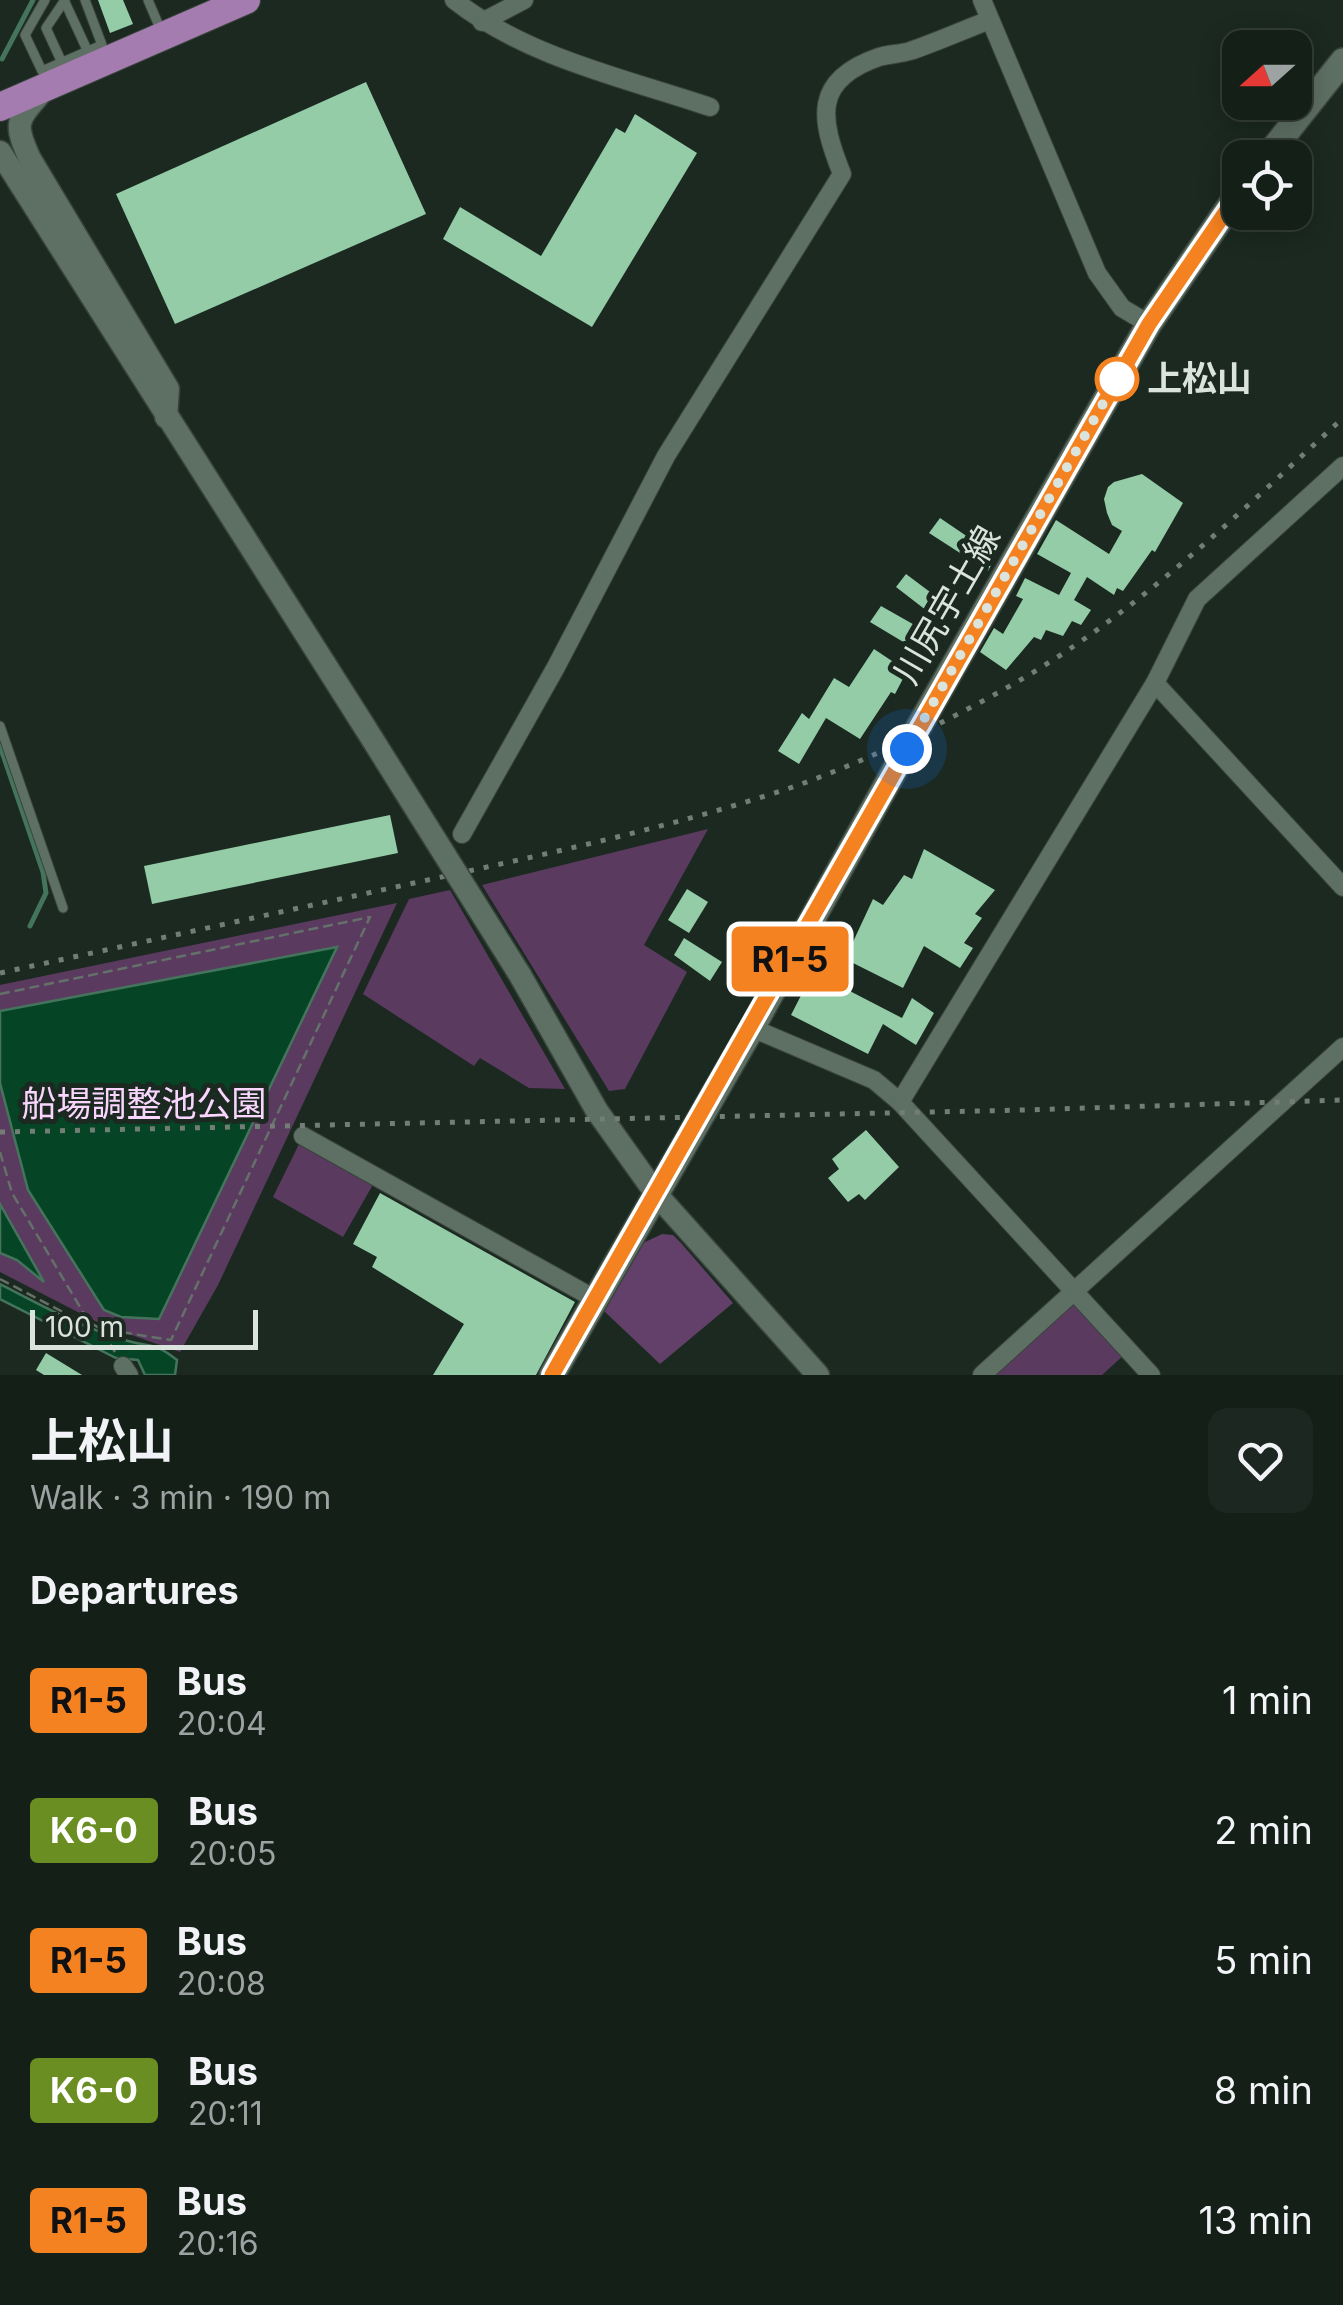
<!DOCTYPE html>
<meta charset="utf-8">
<style>
body{margin:0;font-family:Inter,"Noto Sans JP",sans-serif;background:#1d2721;color:#f1f3f6;height:100vh;display:flex;flex-direction:column;font-size:38px;white-space:nowrap}
*{box-sizing:border-box;margin:0}
p{font-size:32px;color:#9da2a2}
.icon{flex:none;width:55px;height:55px;fill:none;stroke:currentColor;stroke-width:2;stroke-linecap:round;stroke-linejoin:round}
.map{position:relative;height:1375px;overflow:hidden}
.sheet{display:flex;flex-direction:column;background:#141f18;flex:1}
.sheet>*{flex:none}
.badge{padding:0 20px;border-radius:8px;font-size:35px;line-height:65px}
.needle{width:65px;rotate:249deg}
.buttons{position:absolute;left:1222px;top:30px;display:grid;gap:20px}
.buttons a{display:grid;place-items:center;width:90px;height:90px;border-radius:20px;background:#141f18;box-shadow:0 5px 25px #0003,0 0 0 2px #333d37;font-size:50px}
.scale{position:absolute;left:30px;bottom:25px;width:228px;box-sizing:border-box;padding-left:10px;border:5px solid #dae4dd;border-top:0;font-size:28px;line-height:35px;white-space:nowrap;color:#dae4dd;-webkit-text-stroke:8px #1b2920;paint-order:stroke}
.you{position:absolute;width:50px;height:50px;margin:-25px;border:8px solid #fff;border-radius:50%;background:#1a73e8;box-shadow:0 0 0 15px #1a73e833}
.map>.badge{position:absolute;translate:-50% -50%;box-shadow:0 0 0 5px #fff}
h2{padding:0 30px;font-size:38px;line-height:90px}
.round{display:grid;place-items:center;flex:none;width:105px;height:105px;border-radius:20px;background:#1d2721}
.head{display:flex;align-items:center;justify-content:space-between;height:170px;padding:0 30px}
h1{font-size:48px;font-weight:700;line-height:75px}
ul{padding:0;list-style:none}
li{display:flex;align-items:center;gap:30px;height:130px;padding:0 30px}
li div{flex:1}
li b{display:block;font-size:38px}
li em{font-style:normal}
li .badge{min-width:110px;font-weight:700;text-align:center}
.map>svg:first-child{display:block}
</style>
<div class="map">
<svg width="1343" height="1375" viewBox="0 0 1343 1375">
<rect width="100%" height="100%" fill="#1b2920"/>
<g fill="#5b3a60">
<path d="M708 829 644 945 687 972 625 1089 609 1091 482 885Z"/>
<path d="M450 890 565 1089 529 1088 480 1058 474 1066 363 994 409 899Z"/>
<path d="M397 903 218 1285 180 1352 103 1325 0 1272V985Z"/>
<path d="M301 1140 375 1181 343 1237 273 1197Z"/>
<path d="M1075 1302 1124 1355 1102 1375H991Z"/>
</g>
<path fill="#634069" d="M662 1234 673 1235 681 1243 733 1303 660 1364 604 1311 643 1243Z"/>
<g fill="#054425" stroke="#45745c" stroke-width="2.5">
<path d="M337 947 159 1319 121 1317 104 1310 28 1190 0 1083V1011Z"/>
<path d="M0 1204 44 1282 17 1260 0 1253Z"/>
<path d="M0 1284C40 1305 84 1329 128 1341 153 1348 154 1342 177 1360L175 1375H145L138 1360 116 1358 0 1299Z"/>
</g>
<g fill="none" stroke-linecap="round" stroke-linejoin="round">
<g stroke="#45745c" stroke-width="5">
<path d="M2 59 33 0"/>
<path d="M0 746 43 872 46 893 30 926"/>
</g>
</g>
<g fill="#93cca6">
<path d="M98 0H123L133 24 110 33Z"/>
<path d="M366 82 426 214 175 324 116 194Z"/>
<path d="M635 114 697 153 592 327 443 239 460 207 541 256 616 128 625 133Z"/>
<path d="M1142 474 1183 503 1155 552 1152 550 1123 591 1117 588 1114 595 1087 577 1074 600 1091 610 1081 625 1072 621 1063 636 1046 630 1041 640 1034 637 1006 670 980 652 994 628 1003 634 1023 599 1016 596 1025 578 1059 595 1071 573 1037 554 1056 520 1109 554 1122 531 1112 525 1107 513 1104 499 1108 487 1114 482Z"/>
<path d="M940 518 996 556 988 571 929 533Z"/>
<path d="M906 574 950 607 940 621 896 587Z"/>
<path d="M881 606 934 636 925 655 870 622Z"/>
<path d="M874 649 907 671 895 694 891 692 860 739 826 718 799 764 778 751 802 713 809 719 834 678 849 687Z"/>
<path d="M390 815 398 853 152 904 144 866Z"/>
<path d="M924 849 995 890 975 914 982 918 964 943 973 948 960 968 924 946 903 988 845 959 873 899 883 905 904 875 912 879Z"/>
<path d="M687 889 708 902 689 933 668 920Z"/>
<path d="M684 938 722 962 710 981 674 955Z"/>
<path d="M813 972 902 1018 912 998 934 1013 916 1045 883 1024 868 1054 791 1015Z"/>
<path d="M866 1130 899 1167 865 1200 859 1194 848 1202 828 1178 839 1169 832 1159Z"/>
<path d="M380 1193 575 1302 536 1375H433L464 1324 372 1267 377 1257 353 1244Z"/>
<path d="M46 1353 82 1375H44L36 1370Z"/>
</g>
<g fill="none" stroke-linecap="round" stroke-linejoin="round">
<g stroke="#38443c" stroke-width="11">
<g id="service">
<path d="M45 0 25 35 42 71 102 45 85 0"/>
<path d="M64 0 89 54"/>
<path d="M148 0 162 33"/>
<path d="M63 65 46 28 65 0"/>
<path d="M0 726 63 908"/>
</g>
</g>
<g stroke="#38443c" stroke-width="20">
<g id="minor">
<path d="M454 0C526 57 624 78 710 107"/>
<path d="M982 0 1097 273 1122 308 1149 324"/>
<path d="M482 22 524 0"/>
<path d="M1155 683 1343 887"/>
<path d="M462 834 556 667 666 456 842 174C820 119 812 80 879 57 889 54 900 54 910 51 937 42 963 30 990 20"/>
<path d="M752 1028 874 1080 900 1102 1151 1375"/>
<path d="M900 1102 1155 683 1197 599 1343 466"/>
<path d="M303 1136 595 1299"/>
<path d="M123 1366 129 1375"/>
<path d="M982 1375 1343 1047"/>
</g>
</g>
<g stroke="#38443c" stroke-width="25">
<g id="tertiary">
<path d="M45 88C18 120 12 120 30 159L168 389 166 417"/>
<path d="M0 152 366 729"/>
<path d="M520 975 597 1111 657 1195 818 1375"/>
</g>
</g>
<g stroke="#38443c" stroke-width="28">
<g id="secondary">
<path d="M1266 158 1343 61"/>
<path d="M552 1375 752 1028 913 737 1149 324 1240 191"/>
</g>
</g>
<g stroke="#38443c" stroke-width="30">
<path id="primary" d="M0 107 246 0"/>
</g>
<g stroke="#647169" stroke-width="2.5" stroke-dasharray="10 5" stroke-linecap="butt">
<path d="M0 994 370 917 171 1340 101 1329"/>
<path d="M0 1152 12 1193 89 1322 101 1329 115 1352"/>
<path d="M0 1279 82 1322H88"/>
</g>
<use href="#service" stroke="#5e6f64" stroke-width="9"/>
<use href="#minor" stroke="#5e6f64" stroke-width="18"/>
<use href="#tertiary" stroke="#5e6f64" stroke-width="22"/>
<use href="#secondary" stroke="#5e6f64" stroke-width="25"/>
<use href="#primary" stroke="#a57cb0" stroke-width="28"/>
<g stroke="#717d75" stroke-width="5" stroke-dasharray="5 10" stroke-linecap="butt">
<path d="M0 973C138 943 276 913 414 883 537 856 661 830 781 791 856 766 932 729 1001 691 1130 620 1236 516 1343 418"/>
<path d="M0 1132 1024 1110 1343 1100"/>
</g>
<g stroke="#38443c" stroke-width="25" stroke-linecap="butt">
<path id="tertiary-bridge" d="M366 729 520 975"/>
</g>
<use href="#tertiary-bridge" stroke="#5e6f64" stroke-width="22"/>
</g>
<g fill="none" stroke-linecap="round" stroke-linejoin="round">
<g stroke="#fff" stroke-width="22">
<path id="line" d="M552 1375 1149 324 1240 191"/>
</g>
<use href="#line" stroke="#f58220" stroke-width="15"/>
<path stroke="#dae4dd" stroke-width="10" stroke-dasharray="0 18" d="M907 749 1117 379"/>
</g>
<circle fill="#fff" stroke="#f58220" stroke-width="5" cx="1117" cy="379" r="20"/>
<g text-anchor="middle" stroke-width="10" stroke-linejoin="round" paint-order="stroke">
<g font-size="35" font-weight="bold" fill="#dae4dd" stroke="#1b2920" text-anchor="start">
<text x="1147" y="391">上松山</text>
</g>
<g font-size="35" fill="#dae4dd" stroke="#1b2920">
<text transform="translate(947 605) rotate(-60)" y="12">川尻宇土線</text>
</g>
<g font-size="35" fill="#fad6ff" stroke="#1b2920">
<text x="144" y="1116">船場調整池公園</text>
</g>
</g>
</svg>
<div class="buttons">
<a><svg class="needle" viewBox="-14 -14 28 28"><path d="M0-13l5 13h-10z" fill="#e53935"/><path d="M0 13l5-13h-10z" fill="#9da2a2"/></svg></a>
<a><svg class="icon" aria-label="locate" viewBox="0 0 24 24"><circle cx="12" cy="12" r="6"/><path d="M12 2v4M12 18v4M2 12h4M18 12h4"/></svg></a>
</div>
<div class="scale">100 m</div>
<div class="you" style="left:907px;top:749px"></div>
<b class="badge" style="left:790px;top:959px;background:#f58220;color:#111">R1-5</b>
</div>
<section class="sheet">
<div class="head"><div><h1>上松山</h1><p>Walk · 3 min · 190 m</p></div><a class="round"><svg class="icon" aria-label="heart" viewBox="0 0 24 24"><path d="M12 20l-8-8c-3-5 5-10 8-4 3-6 11-1 8 4z"/></svg></a></div>
<h2>Departures</h2>
<ul>
<li><span class="badge" style="background:#f58220;color:#111">R1-5</span><div><b>Bus</b><p>20:04</p></div><em>1 min</em></li>
<li><span class="badge" style="background:#6b8e23;color:#fff">K6-0</span><div><b>Bus</b><p>20:05</p></div><em>2 min</em></li>
<li><span class="badge" style="background:#f58220;color:#111">R1-5</span><div><b>Bus</b><p>20:08</p></div><em>5 min</em></li>
<li><span class="badge" style="background:#6b8e23;color:#fff">K6-0</span><div><b>Bus</b><p>20:11</p></div><em>8 min</em></li>
<li><span class="badge" style="background:#f58220;color:#111">R1-5</span><div><b>Bus</b><p>20:16</p></div><em>13 min</em></li>
</ul>
</section>
